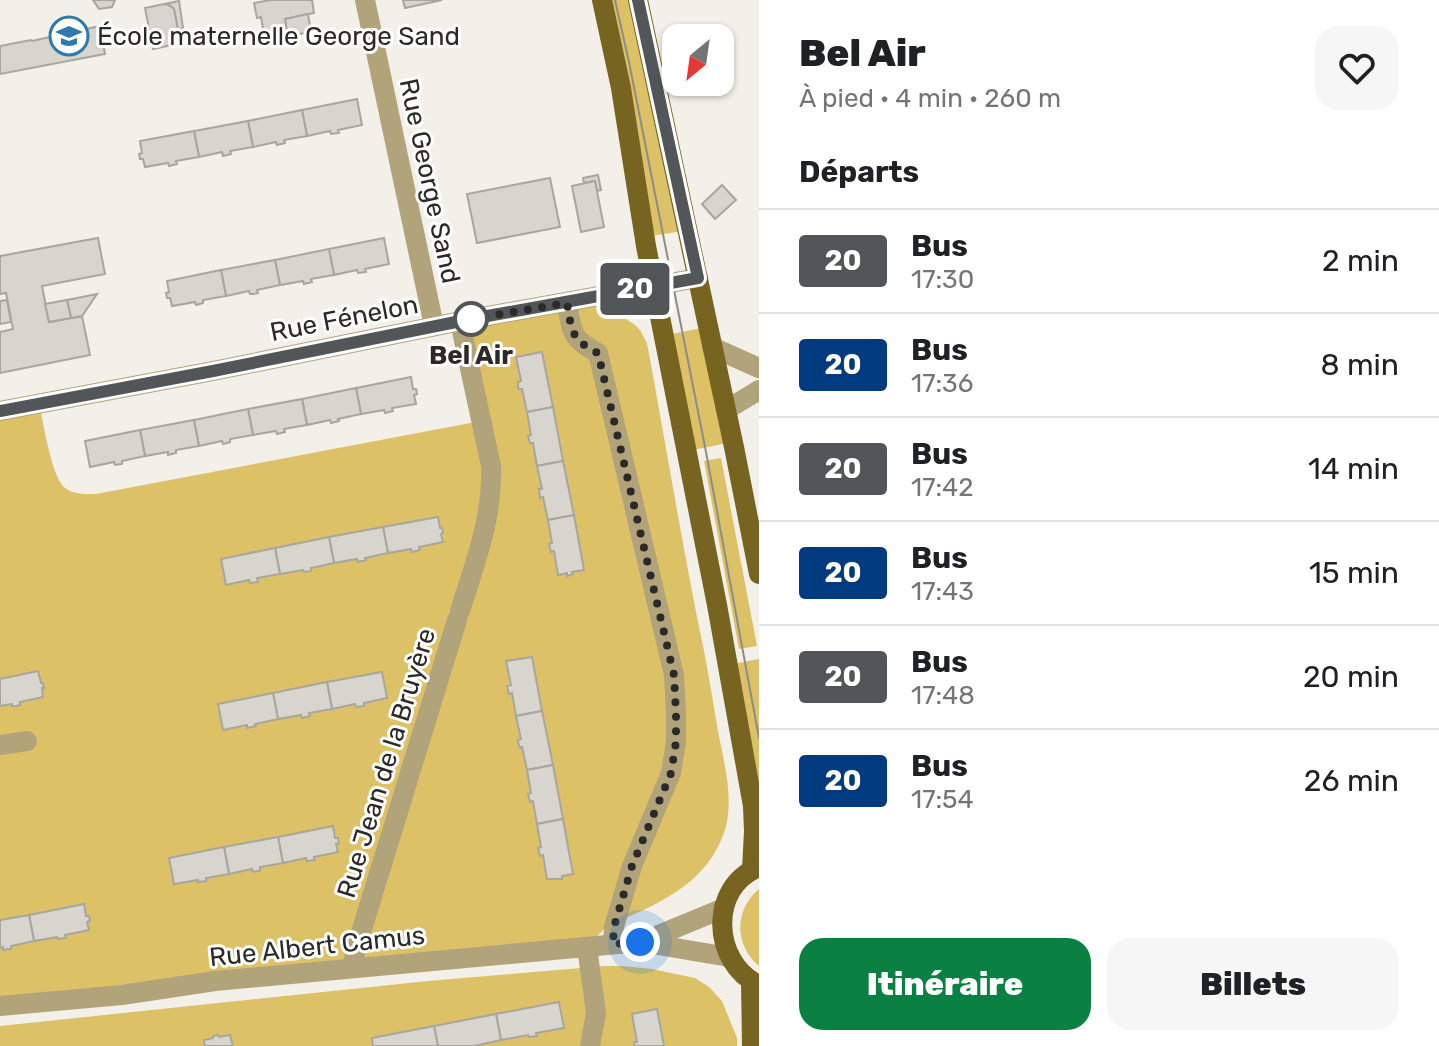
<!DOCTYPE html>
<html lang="fr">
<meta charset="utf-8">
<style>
body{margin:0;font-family:Rubik,sans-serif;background:#f6f6f6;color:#202124;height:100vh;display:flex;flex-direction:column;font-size:30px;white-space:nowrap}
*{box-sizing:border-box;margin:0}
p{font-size:26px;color:#757577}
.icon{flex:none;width:44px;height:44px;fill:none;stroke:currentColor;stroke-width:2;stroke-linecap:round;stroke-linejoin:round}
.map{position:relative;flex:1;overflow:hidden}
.panel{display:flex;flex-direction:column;background:#fff;width:680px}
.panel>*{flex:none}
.badge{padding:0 16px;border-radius:6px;font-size:28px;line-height:52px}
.needle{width:52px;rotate:209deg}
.buttons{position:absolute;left:662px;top:24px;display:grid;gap:16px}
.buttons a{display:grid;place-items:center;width:72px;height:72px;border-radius:16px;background:#fff;box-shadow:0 2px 6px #0004;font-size:40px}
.you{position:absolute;width:40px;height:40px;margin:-20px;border:6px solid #fff;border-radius:50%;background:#1a73e8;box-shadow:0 0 0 12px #1a73e833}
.map>.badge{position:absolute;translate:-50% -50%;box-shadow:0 0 0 4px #fff}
h2{padding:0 40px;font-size:30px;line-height:72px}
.round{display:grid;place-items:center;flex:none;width:84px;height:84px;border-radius:24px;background:#f6f6f6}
.headline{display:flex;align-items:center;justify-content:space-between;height:136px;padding:0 40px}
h1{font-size:38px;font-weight:800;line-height:60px}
.button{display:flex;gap:16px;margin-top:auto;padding:16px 40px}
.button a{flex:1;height:92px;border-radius:24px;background:#0b8043;color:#fff;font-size:32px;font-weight:800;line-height:92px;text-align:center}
.button a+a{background:#f6f6f6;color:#202124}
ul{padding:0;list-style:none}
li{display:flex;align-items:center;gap:24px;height:104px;padding:0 40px;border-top:2px solid #e0e0e0}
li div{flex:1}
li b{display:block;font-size:30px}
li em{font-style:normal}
li .badge{min-width:88px;font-weight:700;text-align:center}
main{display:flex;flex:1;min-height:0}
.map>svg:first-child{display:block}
</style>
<main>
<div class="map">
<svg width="759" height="1046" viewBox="0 0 759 1046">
<rect width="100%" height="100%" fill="#f2f0e9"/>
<g fill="#ddc166">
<path d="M608 0H634L683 231 651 236Z"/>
<path d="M594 297 635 325 640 330 647 343C664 434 679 526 697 617 705 653 711 689 717 725 723 761 737 803 722 838 702 887 656 904 611 925L604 929 587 947 0 1006V411L39 403C43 421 52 479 65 488 75 495 85 494 96 494L481 421 460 322Z"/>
<path d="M701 328 727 443 693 450 672 334Z"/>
<path d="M721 458 757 646 739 649 704 461Z"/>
<path d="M759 659V814L733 664Z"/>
<path d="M759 889V966C734 945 734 910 759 889Z"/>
<path d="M604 966H623L652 969 695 978 709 987 722 1001 737 1038V1046H0V1026L428 981Z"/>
</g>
<g fill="#d7d5ce" stroke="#a8a69f" stroke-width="2">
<path d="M93 0H115L112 7 99 9Z"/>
<path d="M271 0H312L314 13 285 19 288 32 264 34 261 17 257 18 254 3Z"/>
<path d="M403 0H442L405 8Z"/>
<path d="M179 1 183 28 178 30 174 9 169 5 164 4Z"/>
<path d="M164 4 169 5 174 9 178 30 183 28 186 42 153 49 145 8Z"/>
<path d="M308 14 311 32 288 36 285 19Z"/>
<path d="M100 26 105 54 0 74V46L31 40 32 41Z"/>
<path d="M357 99 362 125 338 130 339 133 331 134 330 131 307 136 302 110Z"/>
<path d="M302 110 307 136 284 140 285 143 277 145 276 142 253 147 248 121Z"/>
<path d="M248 121 253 147 230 151 231 154 223 156 222 152 199 157 194 131Z"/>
<path d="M194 131 199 157 176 161 177 164 169 166 168 163 145 167 143 159H140L139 154 142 153 140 141Z"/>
<path d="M598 175 601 190 597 191 595 181 584 183 583 178Z"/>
<path d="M550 178 560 227 477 243 467 194Z"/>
<path d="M595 181 604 227 581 232 572 186Z"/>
<path d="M722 185 736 200 715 219 702 204Z"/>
<path d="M98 238 105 274 42 286 49 322 82 316 90 355 0 373V332L13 329 6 293 0 294V256Z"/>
<path d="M384 238 389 264 365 269 366 272 358 273 357 270 334 275 329 249Z"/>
<path d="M329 249 334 275 311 279 312 282 304 284 303 281 280 285 275 260Z"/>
<path d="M275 260 280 285 257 290 258 293 253 294H250L249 291 226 296 221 270Z"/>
<path d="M221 270 226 296 203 300V303L196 305 195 302 172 306 170 298H167L166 293 169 292 167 281Z"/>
<path d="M97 294 82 316 71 318 67 300Z"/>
<path d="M7 300 11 322 0 324V301Z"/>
<path d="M67 300 71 318 49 322 45 304Z"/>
<path d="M542 352 553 407 527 412 522 389H519L518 386V382L521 381 516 357Z"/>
<path d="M411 377 413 389H416L417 394 414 395 416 404 392 408 393 411 385 413 384 410 361 414 356 388Z"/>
<path d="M356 388 361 414 338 419 339 421 331 423 330 420 307 425 302 399Z"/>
<path d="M302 399 307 425 284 429 285 432 277 434 276 431 253 435 248 409Z"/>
<path d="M553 407 563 461 537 466 533 443H530L528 436 531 435 527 412Z"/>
<path d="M248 409 253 435 230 439V442L227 443 223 444 222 441 199 446 194 420Z"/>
<path d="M194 420 199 446 176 450V453L168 455V452L145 456 140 430Z"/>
<path d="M140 430 145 456 122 461V464L115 465 114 462 90 467 85 441Z"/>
<path d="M563 461 574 515 548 520 543 497 540 498 539 489H542L537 466Z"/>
<path d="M574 515 584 570 572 572 573 574 567 576V573L558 575 554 551 551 552 549 544 552 543 548 520Z"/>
<path d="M438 517 440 528H442L443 533 441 534 443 542 419 547 420 550 412 552 411 549 388 553 383 527Z"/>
<path d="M383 527 388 553 365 558 366 560 358 562 357 559 334 563 329 537Z"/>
<path d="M329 537 334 563 311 568V571L304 572 303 570 280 574 275 548Z"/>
<path d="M275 548 280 574 257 578 258 582 250 583 249 580 226 585 221 559Z"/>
<path d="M532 657 542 711 516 716 512 693 509 694 507 686 511 685 506 661Z"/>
<path d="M38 671 41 683H43L44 688H42L43 697 20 702V705L16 706H12V704L0 706V679Z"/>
<path d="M382 672 387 698 364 703V706L356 707 355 704 332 709 327 682Z"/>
<path d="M327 682 332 709 309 713 310 716 302 718 301 715 278 719 273 693Z"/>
<path d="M273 693 278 719 255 724 256 726 247 728V725L223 730 218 704Z"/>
<path d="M542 711 553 765 527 770 522 747 520 748 518 742V740L521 739 516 716Z"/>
<path d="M553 765 563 819 537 824 533 801 530 802 528 794 531 793 527 770Z"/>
<path d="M563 819 573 874 562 876V879H547L543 855 540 856 538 848 541 847 537 824Z"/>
<path d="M333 826 335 838H338L339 843 336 844 338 852 314 857 315 860 307 861 306 858 283 863 278 837Z"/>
<path d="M278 837 283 863 260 867V871H257L253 872 252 869 229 874 224 847Z"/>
<path d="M224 847 229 874 206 878V881L198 882V880L174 884 169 858Z"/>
<path d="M84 904 86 916H89L90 921 87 922 89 930 65 935 66 938 58 939 57 937 34 941 29 915Z"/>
<path d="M29 915 34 941 11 946V949H8L3 950V947L0 948V920Z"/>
<path d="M559 1002 564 1028 536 1033 537 1036 529 1037 528 1035 501 1040 496 1014Z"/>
<path d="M657 1009 664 1046H635L634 1042H637L632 1014Z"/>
<path d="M496 1014 501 1040 474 1046H438L434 1026Z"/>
<path d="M434 1026 438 1046H373L372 1038Z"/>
<path d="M218 1035 219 1037 230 1035 233 1046H205L204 1040 213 1038V1036Z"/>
</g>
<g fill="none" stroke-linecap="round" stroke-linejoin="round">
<g stroke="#b1a47b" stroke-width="20">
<path d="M365 0 434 326"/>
<path d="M567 303C572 331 570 339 598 353L674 675 676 713V742L671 773 632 866 614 927 613 944"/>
<path d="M712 347 759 368"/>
<path d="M726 410 759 390"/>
<path d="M0 411 213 371 471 319 698 278"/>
<path d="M460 611C475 563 493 517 491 466L460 322"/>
<path d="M0 745 27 741"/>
<path d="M644 941 724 908"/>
<path d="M587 947 596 1013 590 1046"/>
<path d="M353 968 355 952 457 620"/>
<path d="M0 1006 122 995 215 981 640 942 729 957"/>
</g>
<g stroke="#786421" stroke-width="20">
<path d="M602 0 621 88 646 246 717 605 753 806 754 831 752 870"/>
<path d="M638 0 734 447 759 574"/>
<path d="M759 867C708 887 712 963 759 985"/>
<path d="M751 981 752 1046"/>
</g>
<path stroke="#8e8c88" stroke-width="2" d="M615 0 629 62 706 452 759 738"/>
</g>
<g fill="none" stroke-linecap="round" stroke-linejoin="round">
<g stroke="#fff" stroke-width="18">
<path id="line" d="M0 411 213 371 471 319 698 278 638 0"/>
</g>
<use href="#line" stroke="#535658" stroke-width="12"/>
<path stroke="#2b2a28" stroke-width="8" stroke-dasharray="0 14.4" d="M471 319 567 303C572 331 570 339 598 353L674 675 676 713V742L671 773 632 866 614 927 613 944 640 942"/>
</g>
<defs>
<g id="school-ring" transform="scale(2)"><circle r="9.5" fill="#fff" stroke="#2f79ad" stroke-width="1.5"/><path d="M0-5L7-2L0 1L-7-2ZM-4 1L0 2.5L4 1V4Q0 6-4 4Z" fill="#2f79ad"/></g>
</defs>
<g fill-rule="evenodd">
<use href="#school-ring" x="69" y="36"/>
</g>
<circle fill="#fff" stroke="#535658" stroke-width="4" cx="471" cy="319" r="16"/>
<g text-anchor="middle" stroke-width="6" stroke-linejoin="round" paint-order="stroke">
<g font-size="26" fill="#2b2a28" stroke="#fff" text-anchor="start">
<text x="97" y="45">École maternelle George Sand</text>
</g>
<g font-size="26" fill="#2b2a28" stroke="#fff">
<text transform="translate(430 181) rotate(78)" y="9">Rue George Sand</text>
<text transform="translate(344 318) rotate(-11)" y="9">Rue Fénelon</text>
<text transform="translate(386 763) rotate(-73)" y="9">Rue Jean de la Bruyère</text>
<text transform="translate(317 946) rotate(-6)" y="9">Rue Albert Camus</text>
</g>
<g font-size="26" font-weight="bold" fill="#2b2a28" stroke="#fff">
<text x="471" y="364">Bel Air</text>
</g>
</g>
</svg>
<div class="buttons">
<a><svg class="needle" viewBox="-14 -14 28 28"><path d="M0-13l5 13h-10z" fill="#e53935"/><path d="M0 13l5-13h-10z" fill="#757577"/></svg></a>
</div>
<div class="you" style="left:640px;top:942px"></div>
<b class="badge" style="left:635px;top:289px;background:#535658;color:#fff">20</b>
</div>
<section class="panel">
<div class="headline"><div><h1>Bel Air</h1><p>À pied · 4 min · 260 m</p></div><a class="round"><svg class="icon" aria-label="heart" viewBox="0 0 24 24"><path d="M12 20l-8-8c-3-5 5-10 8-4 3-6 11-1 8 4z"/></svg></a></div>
<h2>Départs</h2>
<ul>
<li><span class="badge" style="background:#535658;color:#fff">20</span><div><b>Bus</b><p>17:30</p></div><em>2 min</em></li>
<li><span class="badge" style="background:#003b80;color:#fff">20</span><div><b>Bus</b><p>17:36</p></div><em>8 min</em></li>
<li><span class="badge" style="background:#535658;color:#fff">20</span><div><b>Bus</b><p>17:42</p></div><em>14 min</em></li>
<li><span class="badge" style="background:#003b80;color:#fff">20</span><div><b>Bus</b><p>17:43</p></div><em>15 min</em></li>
<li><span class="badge" style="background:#535658;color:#fff">20</span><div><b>Bus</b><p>17:48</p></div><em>20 min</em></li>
<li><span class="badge" style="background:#003b80;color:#fff">20</span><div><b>Bus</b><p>17:54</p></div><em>26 min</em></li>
</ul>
<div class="button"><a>Itinéraire</a><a>Billets</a></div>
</section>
</main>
